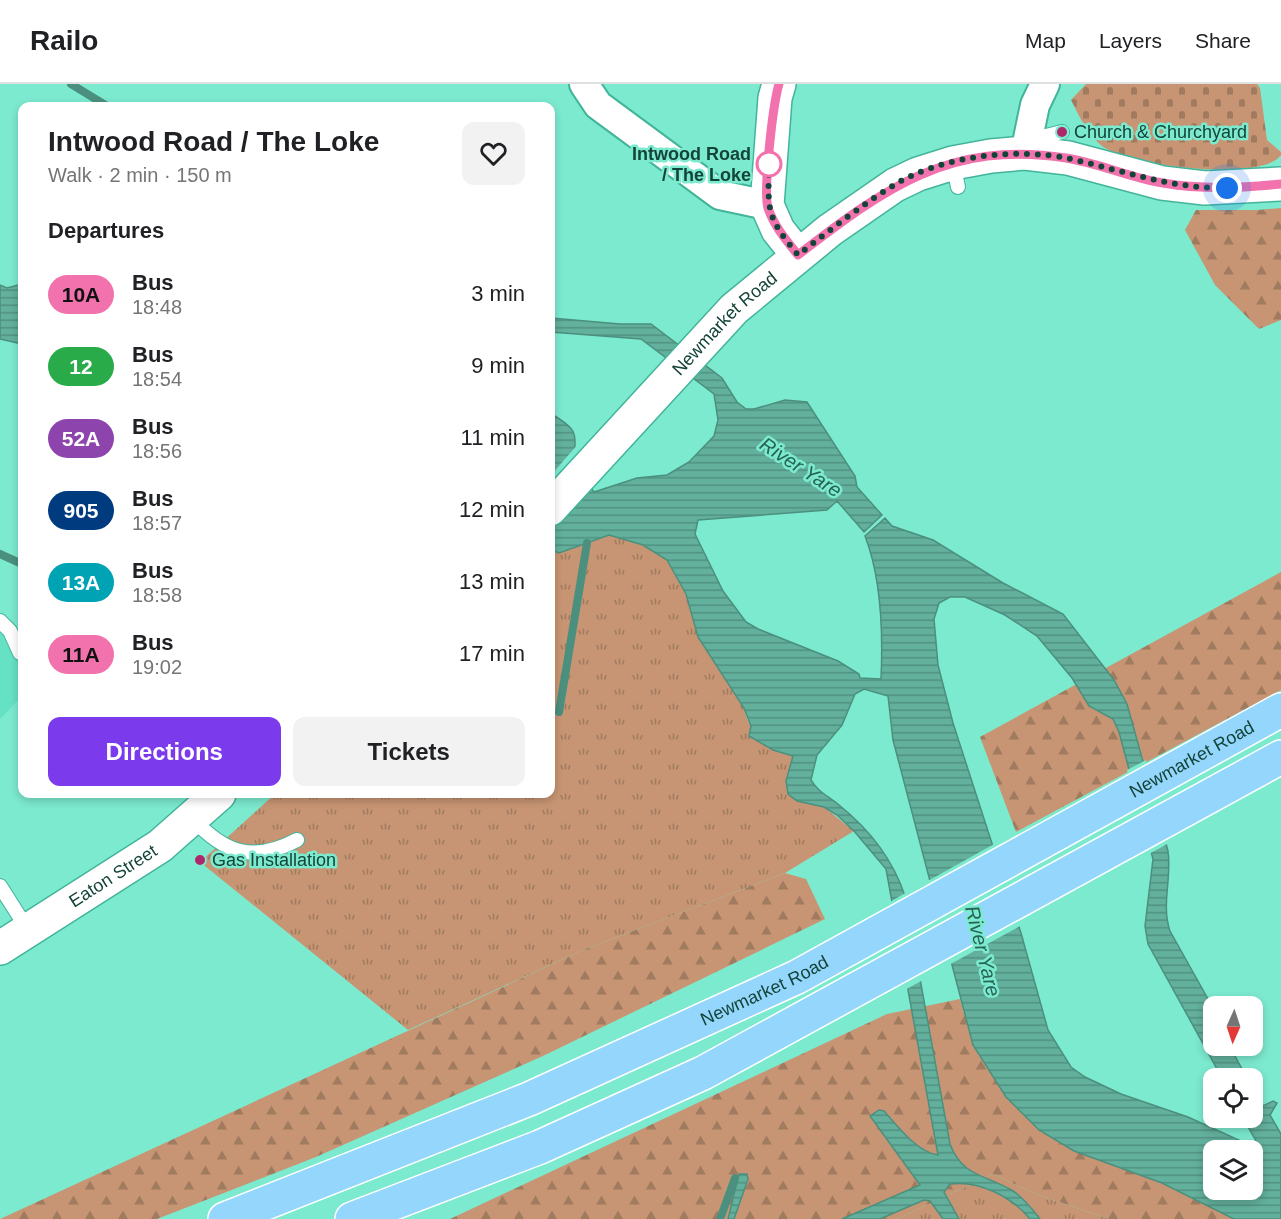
<!DOCTYPE html>
<meta charset="utf-8">
<style>
body{margin:0;font-family:Arial,sans-serif;background:#f2f2f2;color:#202124;height:100vh;display:flex;flex-direction:column;font-size:22px;white-space:nowrap}
*{box-sizing:border-box;margin:0}
p{font-size:20px;color:#757577}
.icon{flex:none;width:33px;height:33px;fill:none;stroke:currentColor;stroke-width:2;stroke-linecap:round;stroke-linejoin:round}
.map{position:relative;flex:1;overflow:hidden}
.panel{position:absolute;left:18px;top:18px;width:537px;height:696px;display:flex;flex-direction:column;background:#fff;border-radius:12px;box-shadow:0 3px 9px #0003}
.panel>*{flex:none}
.badge{padding:0 12px;border-radius:20px;font-size:21px;line-height:39px}
.needle{width:39px;rotate:183deg}
.controls{position:absolute;left:1203px;top:912px;display:grid;gap:12px}
.controls a{display:grid;place-items:center;width:60px;height:60px;border-radius:12px;background:#fff;box-shadow:0 3px 9px #0003;font-size:30px}
.you{position:absolute;width:30px;height:30px;margin:-15px;border:4px solid #fff;border-radius:50%;background:#1a73e8;box-shadow:0 0 0 9px #1a73e833}
.map>.badge{position:absolute;translate:-50% -50%;box-shadow:0 0 0 3px #fff}
h2{padding:0 30px;font-size:22px;line-height:54px}
.round{display:grid;place-items:center;flex:none;width:63px;height:63px;border-radius:12px;background:#f2f2f2}
.headline{display:flex;align-items:center;justify-content:space-between;height:102px;padding:0 30px}
h1{font-size:28px;font-weight:800;line-height:45px}
.action{display:flex;gap:12px;margin-top:auto;padding:12px 30px}
.action a{flex:1;height:69px;border-radius:12px;background:#7c3aed;color:#fff;font-size:24px;font-weight:800;line-height:69px;text-align:center}
.action a+a{background:#f2f2f2;color:#202124}
ul{padding:0;list-style:none}
li{display:flex;align-items:center;gap:18px;height:72px;padding:0 30px}
li div{flex:1}
li b{display:block;font-size:22px}
li em{font-style:normal}
li .badge{min-width:66px;font-weight:700;text-align:center}
header{display:flex;align-items:center;gap:36px;box-sizing:border-box;height:84px;padding:0 30px;background:#fff;border-bottom:2px solid #e0e0e0}
header strong{font-size:28px}
nav{display:flex;gap:33px;margin-inline-start:auto;font-size:21px}
.map>svg:first-child{display:block}
</style>
<header>
<strong>Railo</strong>
<nav><a>Map</a><a>Layers</a><a>Share</a></nav>
</header>
<div class="map">
<svg width="1281" height="1135" viewBox="0 0 1281 1135">
<defs>
<pattern id="grass-tufts" width="24" height="20" patternUnits="userSpaceOnUse" patternTransform="scale(1.5)"><rect width="24" height="20" fill="#c79573"/><path d="M3 7l-1-3M5 7V3M7 7l1-3M15 17l-1-3M17 17v-4M19 17l1-3" fill="none" stroke="#a07b5f"/></pattern>
<pattern id="forest-firs" width="22" height="20" patternUnits="userSpaceOnUse" patternTransform="scale(1.5)"><rect width="22" height="20" fill="#c79573"/><path d="M5 1l3.5 6h-7zM16 11l3.5 6h-7z" fill="#a07b5f"/></pattern>
<pattern id="cemetery-stones" width="16" height="16" patternUnits="userSpaceOnUse" patternTransform="scale(1.5)"><rect width="16" height="16" fill="#c79573"/><path d="M2 7V4a2 2 0 0 1 4 0v3zM10 15v-3a2 2 0 0 1 4 0v3z" fill="#a07b5f"/></pattern>
<pattern id="water-rules" width="6" height="5" patternUnits="userSpaceOnUse" patternTransform="scale(1.5)"><rect width="6" height="5" fill="#63b09d"/><path d="M0 2.5h6" fill="none" stroke="#509181"/></pattern>
</defs>
<rect width="100%" height="100%" fill="#7ceacf"/>
<path fill="#65e1c4" d="M0 530 10 536 22 556V612L0 635Z"/>
<g fill="url(#grass-tufts)">
<path d="M609 451 643 461 667 476 686 510 698 553 744 624C750 652 767 664 793 672L786 697 797 717 824 723 854 747 785 789 583 866 408 946 200 778 275 710H550L551 466 559 469Z"/>
<path d="M993 1090 1036 1110 1109 1135H897Z"/>
</g>
<g fill="url(#forest-firs)">
<path d="M1281 124V236L1259 245 1215 201 1185 146 1196 126H1257Z"/>
<path d="M1281 488V606L1016 748 980 653Z"/>
<path d="M785 789 806 795 825 835 543 972 316 1073 157 1135H0L583 866Z"/>
<path d="M960 915 973 961 1006 1013 1162 1099 1234 1135H1109L1036 1110 993 1090 897 1135H450L887 930Z"/>
</g>
<path fill="url(#cemetery-stones)" d="M1086 0H1257L1260 4 1267 56 1281 68V71C1261 99 1128 82 1102 62 1088 51 1079 32 1071 16Z"/>
<g fill="url(#water-rules)" stroke="#4b907f" stroke-width="1.5" fill-rule="evenodd">
<path d="M22 200V260L0 255V201L7 204Z"/>
<path d="M551 234 620 240H651L722 294 737 318 746 325H754L785 316 807 318 855 392 857 403 882 431 864 448 837 417 827 426 698 436 695 450 723 507 746 538 758 545 838 577 859 590 860 594 881 595C883 551 881 493 865 452L885 434 892 442 933 456 1003 499 1063 530 1114 596 1127 620 1168 767C1172 794 1161 821 1170 847L1213 924 1214 962H1233L1235 972 1247 994H1222L1148 860 1145 842 1153 775 1119 648 1113 635 1089 622 1072 594 1037 552 1005 531 965 513H950L939 519 934 535 938 581 953 639 1021 849 1048 946 1071 983 1085 993 1121 1010 1188 1033 1254 1063 1256 1057 1243 1034H1252L1253 996 1259 994 1262 999 1257 1005 1263 1022 1273 1017 1277 1019 1270 1031 1281 1050V1135H1234L1162 1099 1074 1067 1039 1046 1006 1013 973 961 893 656 888 612 864 605 855 610 842 641 817 671 811 696C818 708 828 712 839 721 869 745 893 776 905 812L950 1060C962 1093 987 1091 1013 1107 1024 1114 1032 1125 1040 1135H1030C1012 1113 979 1096 950 1100L944 1108 959 1135H943L930 1117 924 1116 880 1135H842L920 1101 870 1032 879 1026 884 1027C898 1043 917 1068 938 1071L886 785 854 747 837 731 824 723 797 717 788 710 786 697 793 672 773 666 749 652 751 642 744 624 698 553 686 510 667 476 643 461 609 451 559 469 551 466 550 329C589 352 568 352 578 384 580 392 589 401 594 408L637 394 667 391 689 378 714 352 718 336 714 310 641 255 551 248ZM1214 1066H1252V1106H1214Z"/>
<path d="M739 1090H747L748 1095 734 1135H728Z"/>
</g>
<g fill="#7ceacf">
<path d="M579 359 580 372 551 403V391Z"/>
<path d="M1146 676 1169 759 1149 770 1127 686Z"/>
<path d="M996 759 1022 841 947 882 926 798Z"/>
<path d="M907 808 923 896 905 906 890 818Z"/>
</g>
<g fill="none" stroke-linecap="round" stroke-linejoin="round">
<g stroke="#4b907f" stroke-width="8">
<path d="M71 0 107 22"/>
<path d="M0 470 22 480"/>
<path d="M559 628 587 459"/>
<path d="M720 1135 735 1094"/>
</g>
<g stroke="#42b49a" stroke-width="16">
<g id="service">
<path d="M1026 57 1062 48"/>
<path d="M953 79 958 103"/>
<path d="M0 537 10 547 20 569"/>
<path d="M192 734C225 770 253 779 297 756"/>
<path d="M0 802 28 846"/>
</g>
</g>
<g stroke="#42b49a" stroke-width="32">
<g id="minor">
<path d="M584 0 598 21 720 111 767 121"/>
<path d="M1025 69 1035 21 1045 0"/>
</g>
</g>
<g stroke="#42b49a" stroke-width="36">
<g id="tertiary">
<path d="M779 0 775 14 767 121 778 146 798 171"/>
<path id="s1" d="M550 425 734 225 830 146 895 101 918 90 953 79 991 72 1025 69 1068 74 1162 99 1205 104 1281 100"/>
<path id="s2" d="M0 864 160 762 219 710"/>
</g>
</g>
<g stroke="#fff" stroke-width="36">
<g id="trunk">
<path id="s3" d="M225 1135 529 1015 797 893 1281 626"/>
<path d="M352 1135 540 1063 703 989 1281 673"/>
</g>
</g>
<use href="#service" stroke="#fff" stroke-width="14"/>
<use href="#minor" stroke="#fff" stroke-width="28"/>
<use href="#tertiary" stroke="#fff" stroke-width="33"/>
<use href="#trunk" stroke="#94d6fc" stroke-width="33"/>
</g>
<g fill="none" stroke-linecap="round" stroke-linejoin="round">
<g stroke="#fff" stroke-width="14">
<path id="line" d="M779 0C773 20 763 106 768 124 774 142 786 156 798 171 885 104 950 56 1066 74 1099 79 1130 94 1163 99 1202 106 1242 104 1281 100"/>
</g>
<use href="#line" stroke="#f172ac" stroke-width="9"/>
<path stroke="#144439" stroke-width="6" stroke-dasharray="0 10.8" d="M769 80C768 128 766 132 798 171 829 147 860 122 894 101 941 72 1017 63 1071 75 1124 87 1173 105 1227 104"/>
</g>
<g fill="#af276b" stroke="#7ceacf" stroke-width="2">
<circle cx="1062" cy="48" r="6"/>
<circle cx="200" cy="776" r="6"/>
</g>
<circle fill="#fff" stroke="#f172ac" stroke-width="3" cx="769" cy="80" r="12"/>
<g text-anchor="middle" stroke-width="5" stroke-linejoin="round" paint-order="stroke">
<g font-size="18" fill="#144439" stroke="#7ceacf" text-anchor="start">
<text x="1074" y="54">Church &amp; Churchyard</text>
<text x="212" y="782">Gas Installation</text>
</g>
<g font-size="18" font-weight="bold" fill="#144439" stroke="#7ceacf" text-anchor="end">
<text x="751" y="76">Intwood Road<tspan x="751" dy="21">/ The Loke</tspan></text>
</g>
<g font-size="18" fill="#144439" stroke="#7ceacf">
<text dy="6" stroke="none"><textPath href="#s1" startOffset="255">Newmarket Road</textPath></text>
<text dy="6" stroke="none"><textPath href="#s3" startOffset="1072">Newmarket Road</textPath></text>
<text dy="6" stroke="none"><textPath href="#s2" startOffset="134">Eaton Street</textPath></text>
<text dy="6" stroke="none"><textPath href="#s3" startOffset="586">Newmarket Road</textPath></text>
</g>
<g font-size="20" font-style="italic" fill="#276456" stroke="#7ceacf">
<text transform="translate(801 383) rotate(33)" y="7">River Yare</text>
<text transform="translate(983 867) rotate(76)" y="7">River Yare</text>
</g>
</g>
</svg>
<div class="controls">
<a><svg class="needle" viewBox="-14 -14 28 28"><path d="M0-13l5 13h-10z" fill="#e53935"/><path d="M0 13l5-13h-10z" fill="#757577"/></svg></a>
<a><svg class="icon" aria-label="locate" viewBox="0 0 24 24"><circle cx="12" cy="12" r="6"/><path d="M12 2v4M12 18v4M2 12h4M18 12h4"/></svg></a>
<a><svg class="icon" aria-label="layers" viewBox="0 0 24 24"><path d="M12 4l9 5-9 5-9-5zM3 14l9 5 9-5"/></svg></a>
</div>
<div class="you" style="left:1227px;top:104px"></div>
<section class="panel">
<div class="headline"><div><h1>Intwood Road / The Loke</h1><p>Walk · 2 min · 150 m</p></div><a class="round"><svg class="icon" aria-label="heart" viewBox="0 0 24 24"><path d="M12 20l-8-8c-3-5 5-10 8-4 3-6 11-1 8 4z"/></svg></a></div>
<h2>Departures</h2>
<ul>
<li><span class="badge" style="background:#f172ac;color:#111">10A</span><div><b>Bus</b><p>18:48</p></div><em>3 min</em></li>
<li><span class="badge" style="background:#29ab4a;color:#fff">12</span><div><b>Bus</b><p>18:54</p></div><em>9 min</em></li>
<li><span class="badge" style="background:#8e44ad;color:#fff">52A</span><div><b>Bus</b><p>18:56</p></div><em>11 min</em></li>
<li><span class="badge" style="background:#003b80;color:#fff">905</span><div><b>Bus</b><p>18:57</p></div><em>12 min</em></li>
<li><span class="badge" style="background:#00a3b4;color:#fff">13A</span><div><b>Bus</b><p>18:58</p></div><em>13 min</em></li>
<li><span class="badge" style="background:#f172ac;color:#111">11A</span><div><b>Bus</b><p>19:02</p></div><em>17 min</em></li>
</ul>
<div class="action"><a>Directions</a><a>Tickets</a></div>
</section>
</div>
